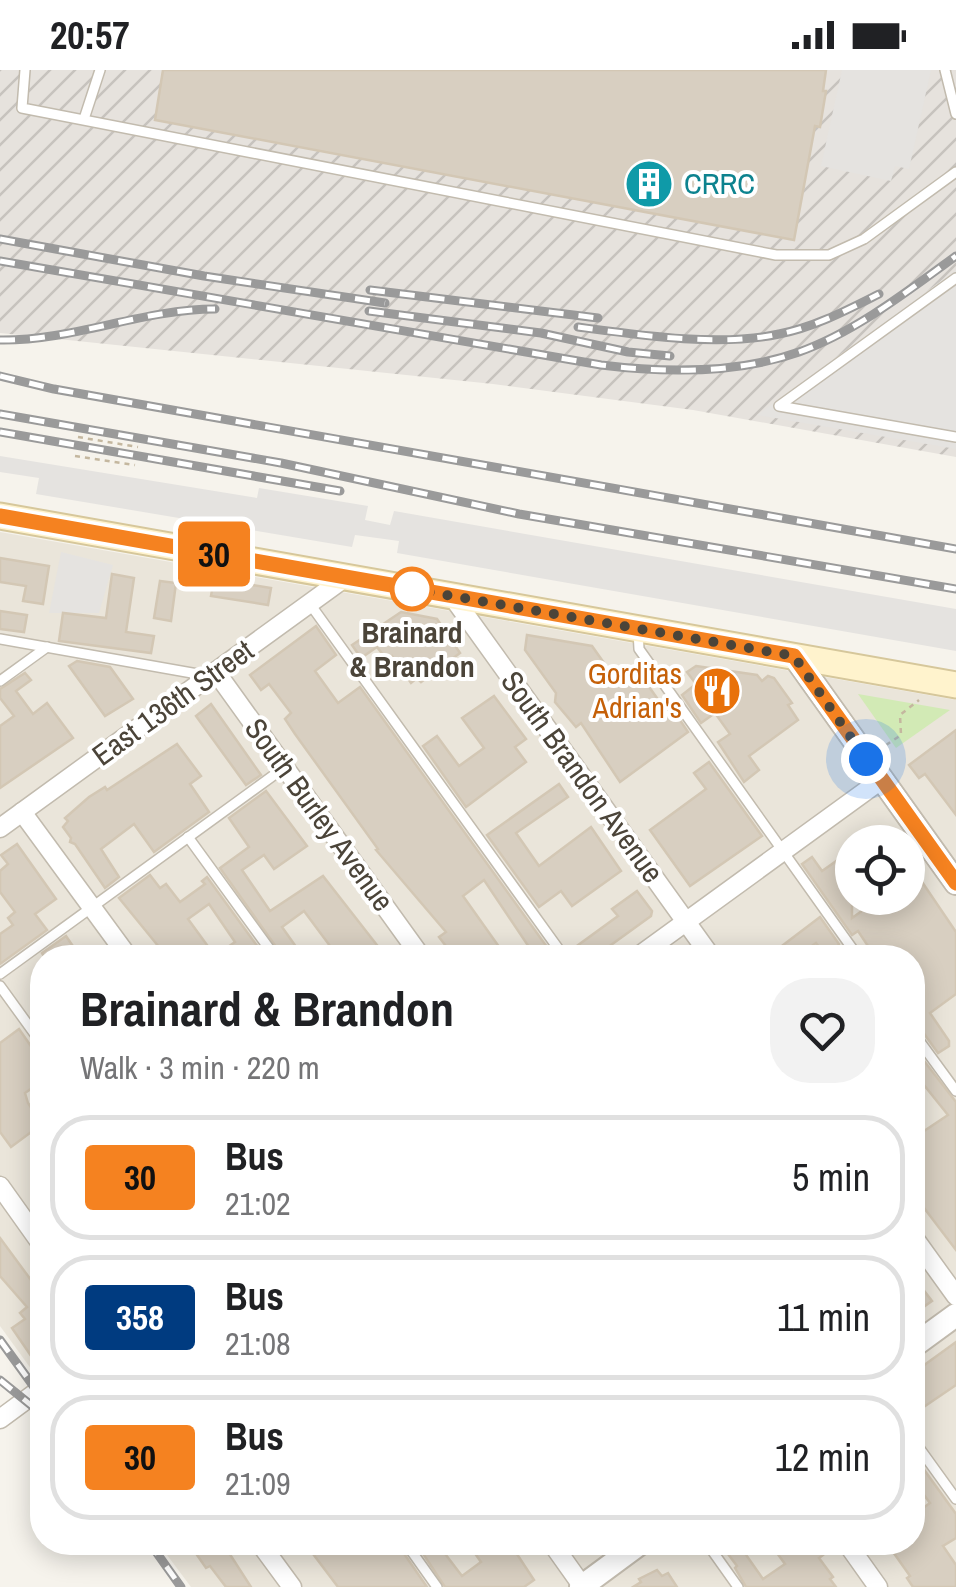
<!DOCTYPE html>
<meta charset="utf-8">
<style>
body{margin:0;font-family:"Archivo Narrow",sans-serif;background:#f2f2f2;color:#202124;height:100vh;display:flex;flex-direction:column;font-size:38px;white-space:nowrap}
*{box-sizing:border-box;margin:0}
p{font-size:32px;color:#757577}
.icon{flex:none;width:55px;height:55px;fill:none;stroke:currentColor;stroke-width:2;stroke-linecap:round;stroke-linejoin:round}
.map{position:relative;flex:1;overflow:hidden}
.details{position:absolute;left:30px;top:875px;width:895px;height:610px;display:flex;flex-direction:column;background:#fff;border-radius:40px;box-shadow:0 5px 25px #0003}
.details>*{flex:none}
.badge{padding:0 20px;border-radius:8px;font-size:35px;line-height:65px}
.fabs{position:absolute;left:835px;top:755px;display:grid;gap:20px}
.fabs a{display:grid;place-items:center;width:90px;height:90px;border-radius:50%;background:#fff;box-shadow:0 5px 25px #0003;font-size:50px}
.you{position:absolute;width:50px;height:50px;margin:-25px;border:8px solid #fff;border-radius:50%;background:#1a73e8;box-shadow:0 0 0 15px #1a73e833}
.map>.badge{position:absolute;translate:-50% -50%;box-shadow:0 0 0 5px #fff}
.round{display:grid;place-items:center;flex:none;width:105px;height:105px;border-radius:40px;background:#f2f2f2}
.summary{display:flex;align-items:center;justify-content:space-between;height:170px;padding:0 50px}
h1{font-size:48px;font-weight:700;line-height:75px}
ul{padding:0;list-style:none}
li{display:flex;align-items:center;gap:30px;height:125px;margin:0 20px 15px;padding:0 30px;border:5px solid #e0e0e0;border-radius:40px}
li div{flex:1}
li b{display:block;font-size:38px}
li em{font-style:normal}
li .badge{min-width:110px;font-weight:700;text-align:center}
.status{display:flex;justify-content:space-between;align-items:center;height:70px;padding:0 50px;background:#fff;direction:ltr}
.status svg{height:28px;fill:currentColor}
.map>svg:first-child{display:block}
</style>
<div class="status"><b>20:57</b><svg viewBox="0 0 49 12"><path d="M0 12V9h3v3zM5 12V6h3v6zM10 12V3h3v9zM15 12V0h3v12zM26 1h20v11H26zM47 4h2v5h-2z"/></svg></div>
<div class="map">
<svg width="956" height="1517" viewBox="0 0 956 1517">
<defs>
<pattern id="industrial-furrows" width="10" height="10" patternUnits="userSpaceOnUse" patternTransform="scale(2.5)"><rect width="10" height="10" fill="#e6e2dd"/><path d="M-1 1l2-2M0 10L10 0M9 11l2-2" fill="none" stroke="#c7c3be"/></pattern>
</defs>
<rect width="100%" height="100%" fill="#f6f3ec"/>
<path fill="#eae5da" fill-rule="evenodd" d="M0 462 956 630V1517H191L158 1473 912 1472V888H42V1314L0 1256ZM852 772H908V828H852Z"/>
<path fill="url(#industrial-furrows)" d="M0 0H956V387L693 340 493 314 0 263Z"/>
<path fill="#d2eab5" d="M858 624 950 640 896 678Z"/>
<g fill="#e5e3e0">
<path d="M842 0H931L909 99 895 96 891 111 821 96Z"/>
<path d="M956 200V379L757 345Z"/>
<path d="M0 386 257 428 259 418 368 436 365 450 390 455 394 441 956 539V581L397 483 399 471 355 465 352 477 36 424 39 408 0 402Z"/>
<path d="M61 482 113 495 99 543H49Z"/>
</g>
<g fill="#d8cfc1" stroke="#d3c7b4" stroke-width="2.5" fill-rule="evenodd">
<path d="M163 0H826L823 21H826L820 57 815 56 794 170 155 50Z"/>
<path d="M0 488 49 496 43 534 23 531 26 516 0 512Z"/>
<path d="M112 504 134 508 126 562 154 566 151 583 59 571 63 543 106 548Z"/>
<path d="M214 509 271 518 268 535 211 526Z"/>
<path d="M160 511 176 513 171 551 154 548Z"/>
<path d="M0 541 27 545 24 562 0 559Z"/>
<path d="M401 542 437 549 460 583 421 612 417 608 411 613 392 586 387 590 377 577 361 588 352 575Z"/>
<path d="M316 556 336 585 315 601 338 633 360 617 547 877 535 886 484 810 463 826 507 888H459L452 878 449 880 439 867 446 862 376 780 378 779 295 664 285 649 291 643 269 614 261 620 250 605Z"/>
<path d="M527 565 592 576 616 610 635 597 664 638 669 634 688 662 620 712 581 653 576 657 555 632 556 623 525 580Z"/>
<path d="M77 591 110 597 133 629 105 646 69 596Z"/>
<path d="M696 596 757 605 762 611 768 606 774 608 792 633 788 635 798 650 749 686 759 700 744 712 718 672 730 664 715 643 701 653 682 625 696 614 687 602Z"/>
<path d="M25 603 31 610 16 621 33 644 47 633 73 668 0 718V656L14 646 0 628V619Z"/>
<path d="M494 626 526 669 515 677 526 692 466 737 423 676 437 666 459 696 484 678 462 648Z"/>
<path d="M211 634 261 705 246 715 196 646Z"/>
<path d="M956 660V745L925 704 919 708 909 695Z"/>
<path d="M177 674 201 706 190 714 209 742 154 782 134 754 101 779 119 807 105 818 75 774 70 772 71 768 63 757 68 751 65 748 89 727 105 717 107 720Z"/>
<path d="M709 692 762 766 690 816 650 760 706 719 694 703Z"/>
<path d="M559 714 568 727 516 763 539 796 591 757 621 801 572 836 561 821 539 837 487 765Z"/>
<path d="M266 721 307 776 274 799 264 785 242 800 270 841 323 806 387 888H339L304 841 282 857 304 888H284L220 798 249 777 229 748Z"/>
<path d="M17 774 56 829 35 844 47 860 0 894V864L13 855 8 848 15 842 0 822V801L8 794 1 785Z"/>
<path d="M852 780V848L880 828H908V809L916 803 956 862V924L930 943 949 971V976L938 983 912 947V888H876L858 861 852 865 802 794 812 787 822 801Z"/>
<path d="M150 805 160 818 166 814 180 832 205 814 202 811 207 807 266 888H168L119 828ZM209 834 235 872 215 886 188 849Z"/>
<path d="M637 821 652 841 651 846 593 888H573L570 881 618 846 612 839Z"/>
<path d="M820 847 839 874 837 878 826 886 816 873 795 888H766Z"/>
<path d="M66 866 81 888H45L42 883Z"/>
<path d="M19 959 42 992V1011L25 1023 28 1033 42 1054 11 1077 0 1062V973Z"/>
<path d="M921 987 956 1032V1180L912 1122V1045L924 1061 948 1045 912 1000V993Z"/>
<path d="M0 1168 42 1225V1302L12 1258 25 1249 20 1243 27 1237 0 1206Z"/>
<path d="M912 1205 932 1231 912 1245Z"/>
<path d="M956 1272V1315L912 1345V1304Z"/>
<path d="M912 1383 956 1444V1468L943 1476 956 1495V1517H913L907 1508 910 1506 886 1472H912V1446L930 1433 912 1409Z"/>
<path d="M188 1472H222L251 1517H226L210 1496 206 1498Z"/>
<path d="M304 1472H345L349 1479 358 1472H396L427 1517H338Z"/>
<path d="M430 1472H436L462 1506 481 1492 467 1472H509L534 1510 524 1517H445L420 1479Z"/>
<path d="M719 1472H737L763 1509 785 1494 769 1472H813L823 1485 819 1488 833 1507 830 1509 836 1517H746L735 1498 737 1496Z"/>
<path d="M657 1500 662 1506 668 1503 677 1517H633L641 1512 639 1509Z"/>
</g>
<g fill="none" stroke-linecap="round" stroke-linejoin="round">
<g stroke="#c2bbae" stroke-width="12">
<g id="service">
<path d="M25 0 22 38 776 185H829L864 169 956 102"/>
<path d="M945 0 956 44"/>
<path d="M84 49 100 0"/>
<path d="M956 208 779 336 956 367"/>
<path d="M310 534 565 888"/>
<path d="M638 561 639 579 859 888"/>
<path d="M0 569 209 606"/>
<path d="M0 611 47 577"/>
<path d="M188 767 276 888"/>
<path d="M0 904 285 697"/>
<path d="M0 916 42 974"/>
<path d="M912 961 956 1021"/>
<path d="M912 1368 956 1429"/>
<path d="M405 1472 437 1517"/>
<path d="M706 1472 738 1517"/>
</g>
</g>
<g stroke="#c2bbae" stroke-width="21">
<g id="minor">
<path d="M452 526 712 888"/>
<path d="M216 602 422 888"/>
<path d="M22 742 129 888"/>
<path d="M0 758 346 507"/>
<path d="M636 888 881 710"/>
<path d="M0 1116 42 1175"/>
<path d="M912 1165 956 1226"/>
<path d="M0 1349 42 1318"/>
<path d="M259 1472 292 1517"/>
<path d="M551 1472 583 1517"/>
<path d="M846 1472 878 1517"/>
</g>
</g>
<g stroke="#c2bbae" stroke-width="26">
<g id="tertiary">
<path d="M794 586 956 813"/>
<path d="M912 1277 956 1245"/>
<path d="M581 1517 642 1472"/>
</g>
</g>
<g stroke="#d6c79b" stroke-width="29">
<path id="secondary" d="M0 446 956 615"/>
</g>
<g stroke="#c4b79f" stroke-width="2.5" stroke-dasharray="5 5" stroke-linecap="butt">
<path d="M78 367 138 377"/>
<path d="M75 386 135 395"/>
<path d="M886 675 901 665 900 645 919 630"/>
</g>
<use href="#service" stroke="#fff" stroke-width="9"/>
<use href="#minor" stroke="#fff" stroke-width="18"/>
<use href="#tertiary" stroke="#fff" stroke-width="22"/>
<use href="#secondary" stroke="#fff3cd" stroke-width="25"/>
<g stroke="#9a9a9a" stroke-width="9">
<g id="rail">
<path d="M0 169 204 206 385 233"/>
<path d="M0 191 601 295C666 303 737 304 799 282 855 262 908 221 956 186"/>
<path d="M370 220 598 248"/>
<path d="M369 241 541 263 628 282 670 286"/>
<path d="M578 257C638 265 720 277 779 264 815 257 847 240 879 224"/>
<path d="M0 270C73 271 142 239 215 239"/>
<path d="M0 306 54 319 956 479"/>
<path d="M0 344 281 393 519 444 956 519"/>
<path d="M0 362 340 421"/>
<path d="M0 1270 42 1328"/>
<path d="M0 1310 42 1344"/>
<path d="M149 1472 181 1517"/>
</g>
</g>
<use href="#rail" stroke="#fff" stroke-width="5" stroke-dasharray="15" stroke-linecap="butt"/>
</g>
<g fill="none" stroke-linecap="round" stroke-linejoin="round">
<g stroke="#fff" stroke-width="22">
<path id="line" d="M0 446 794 586 956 813"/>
</g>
<use href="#line" stroke="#f58220" stroke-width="15"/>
<path stroke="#4b4439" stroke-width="10" stroke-dasharray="0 18" d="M412 519 794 586 866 689"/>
</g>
<defs>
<g id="building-disc" transform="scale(2.5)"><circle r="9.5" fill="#0f9aa8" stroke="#fff"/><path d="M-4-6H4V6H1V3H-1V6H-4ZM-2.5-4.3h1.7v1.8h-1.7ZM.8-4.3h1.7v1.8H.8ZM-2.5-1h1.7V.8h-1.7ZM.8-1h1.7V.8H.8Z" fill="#fff"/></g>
<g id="restaurant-disc" transform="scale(2.5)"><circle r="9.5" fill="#e8710a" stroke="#fff"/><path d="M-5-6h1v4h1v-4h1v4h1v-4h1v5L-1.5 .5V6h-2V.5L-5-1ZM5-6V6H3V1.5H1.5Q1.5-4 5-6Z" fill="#fff"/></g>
</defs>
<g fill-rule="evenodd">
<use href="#building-disc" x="649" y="114"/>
<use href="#restaurant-disc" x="717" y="621"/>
</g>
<circle fill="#fff" stroke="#f58220" stroke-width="5" cx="412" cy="519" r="20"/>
<g text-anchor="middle" stroke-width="8" stroke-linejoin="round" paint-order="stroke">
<g font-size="30" fill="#0d838f" stroke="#fff" text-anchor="start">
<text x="684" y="124">CRRC</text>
</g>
<g font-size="30" font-weight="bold" fill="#4b4439" stroke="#fff">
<text x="412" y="573">Brainard<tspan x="412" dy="34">&amp; Brandon</tspan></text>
</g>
<g font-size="30" fill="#c56008" stroke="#fff" text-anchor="end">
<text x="682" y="614">Gorditas<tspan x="682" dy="34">Adrian's</tspan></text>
</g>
<g font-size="30" fill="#4b4439" stroke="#fff">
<text transform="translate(173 633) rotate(-36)" y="10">East 136th Street</text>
<text transform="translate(582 707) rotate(54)" y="10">South Brandon Avenue</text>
<text transform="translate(319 745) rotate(54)" y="10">South Burley Avenue</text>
</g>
</g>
</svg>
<div class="fabs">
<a><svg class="icon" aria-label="locate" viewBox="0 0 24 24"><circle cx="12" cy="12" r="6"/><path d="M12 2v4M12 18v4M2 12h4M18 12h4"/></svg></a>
</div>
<div class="you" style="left:866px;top:689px"></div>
<b class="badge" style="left:214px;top:484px;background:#f58220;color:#111">30</b>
<section class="details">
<div class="summary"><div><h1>Brainard &amp; Brandon</h1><p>Walk · 3 min · 220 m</p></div><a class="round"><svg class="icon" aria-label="heart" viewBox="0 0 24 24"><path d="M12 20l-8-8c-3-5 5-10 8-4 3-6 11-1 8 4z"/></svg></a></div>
<ul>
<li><span class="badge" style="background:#f58220;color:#111">30</span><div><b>Bus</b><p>21:02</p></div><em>5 min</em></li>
<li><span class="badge" style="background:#003b80;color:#fff">358</span><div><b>Bus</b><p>21:08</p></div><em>11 min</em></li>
<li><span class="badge" style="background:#f58220;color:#111">30</span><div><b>Bus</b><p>21:09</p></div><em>12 min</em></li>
</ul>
</section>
</div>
